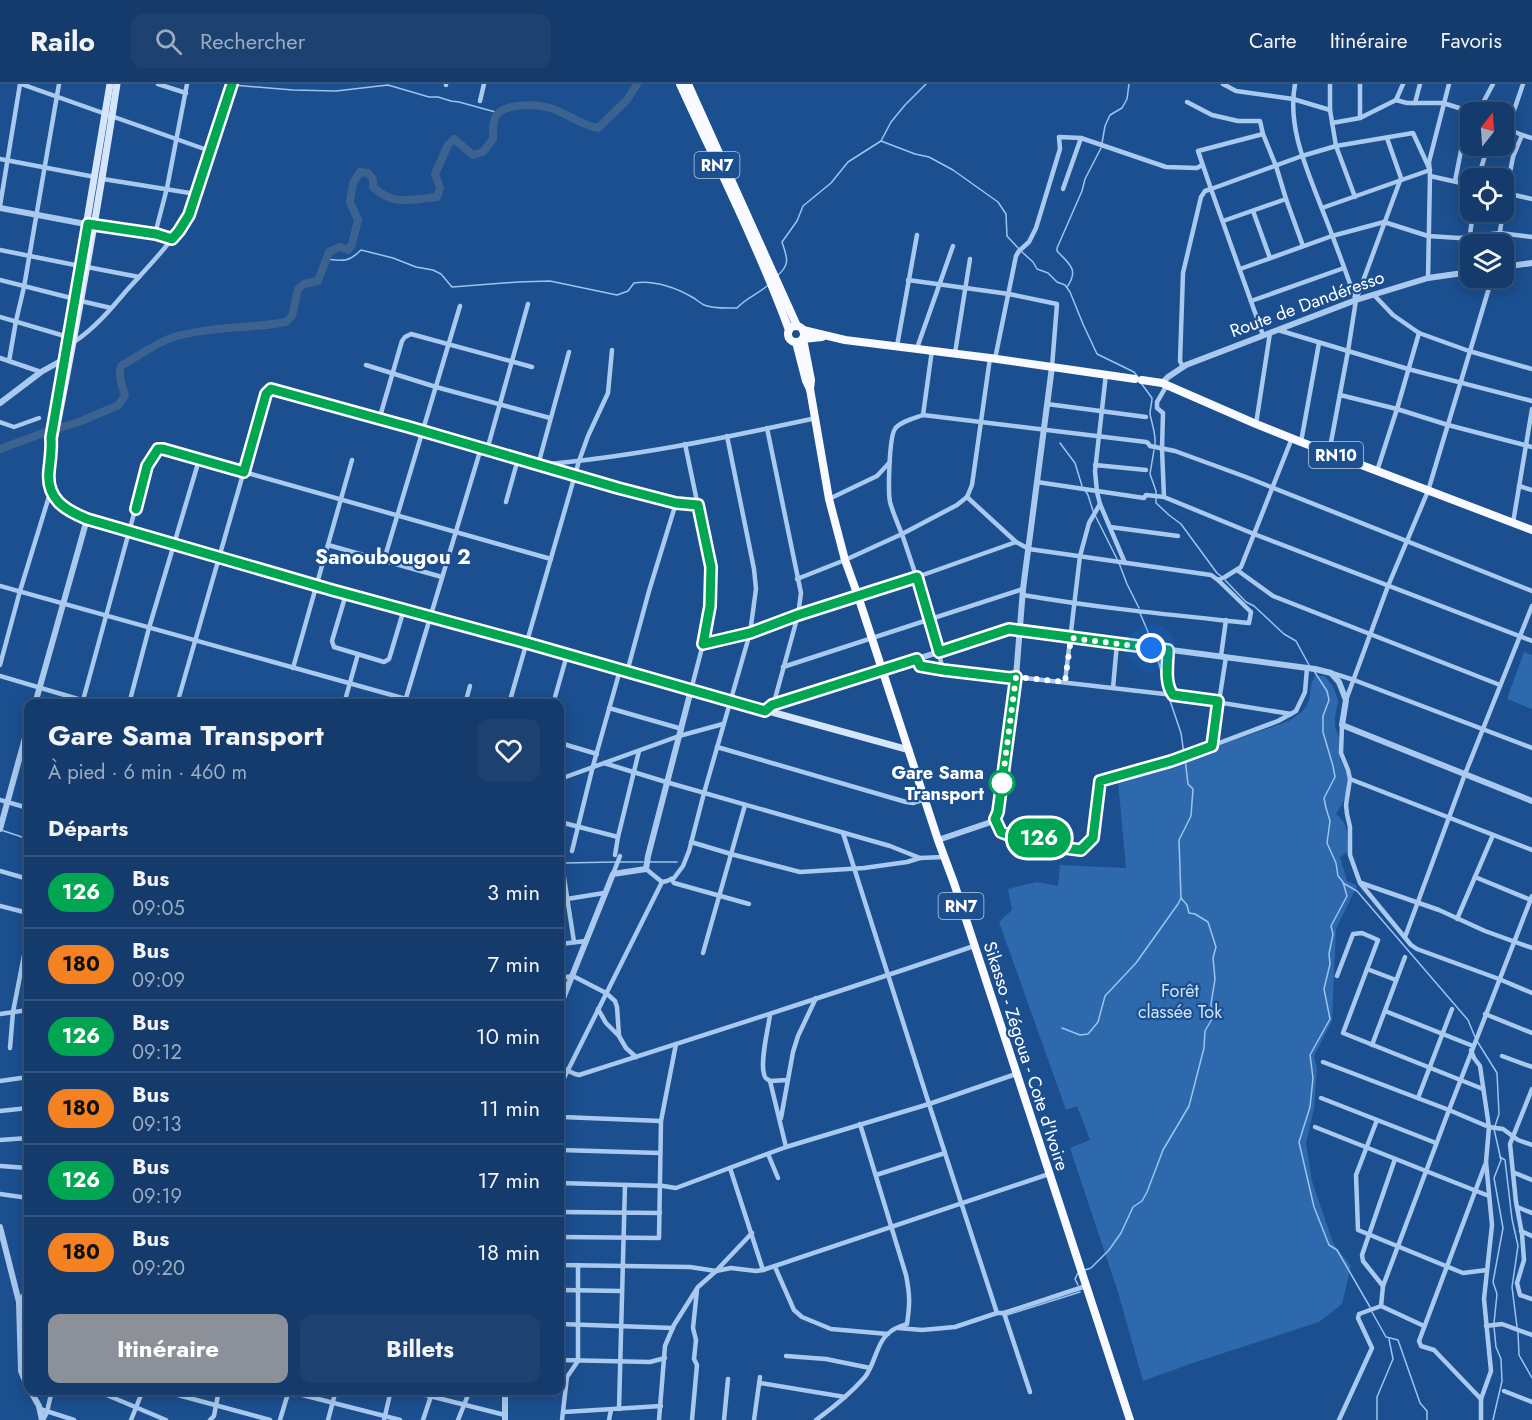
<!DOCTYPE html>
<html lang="fr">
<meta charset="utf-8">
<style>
body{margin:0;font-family:Jost,sans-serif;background:#1d4271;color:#f1f3f6;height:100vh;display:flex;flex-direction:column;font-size:22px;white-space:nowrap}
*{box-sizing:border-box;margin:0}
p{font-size:20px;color:#9dadc1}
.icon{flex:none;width:33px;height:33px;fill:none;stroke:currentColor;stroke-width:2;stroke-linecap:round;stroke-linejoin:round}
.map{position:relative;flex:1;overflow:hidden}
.drawer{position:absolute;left:24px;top:615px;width:540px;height:696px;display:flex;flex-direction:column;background:#143b6b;border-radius:12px;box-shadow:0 3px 15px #0003,0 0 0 2px #33557e}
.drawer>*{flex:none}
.badge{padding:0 12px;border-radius:20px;font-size:21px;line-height:39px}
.needle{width:39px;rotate:17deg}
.buttons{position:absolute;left:1460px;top:18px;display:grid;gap:12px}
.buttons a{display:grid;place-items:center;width:54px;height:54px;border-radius:12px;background:#143b6b;box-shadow:0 3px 15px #0003,0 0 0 2px #33557e;font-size:30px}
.you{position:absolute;width:30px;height:30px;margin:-15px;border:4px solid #fff;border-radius:50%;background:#1a73e8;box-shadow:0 0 0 9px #1a73e833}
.map>.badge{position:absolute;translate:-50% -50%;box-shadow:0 0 0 3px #fff}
h2{padding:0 24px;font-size:22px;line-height:54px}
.round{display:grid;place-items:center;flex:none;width:63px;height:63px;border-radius:12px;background:#1d4271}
.summary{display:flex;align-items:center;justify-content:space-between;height:102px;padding:0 24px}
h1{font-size:28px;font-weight:700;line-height:45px}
.primary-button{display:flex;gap:12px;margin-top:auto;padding:12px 24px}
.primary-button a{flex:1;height:69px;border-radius:12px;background:#8c9099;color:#fff;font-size:24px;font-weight:700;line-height:69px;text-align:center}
.primary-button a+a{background:#1d4271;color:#f1f3f6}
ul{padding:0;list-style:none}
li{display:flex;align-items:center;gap:18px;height:72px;padding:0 24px;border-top:2px solid #33557e}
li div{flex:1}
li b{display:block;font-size:22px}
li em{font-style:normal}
li .badge{min-width:66px;font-weight:700;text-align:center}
header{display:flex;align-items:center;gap:36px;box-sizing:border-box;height:84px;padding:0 30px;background:#143b6b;border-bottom:2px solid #33557e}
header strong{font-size:28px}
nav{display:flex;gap:33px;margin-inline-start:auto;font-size:21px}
.search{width:420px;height:54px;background:#1d4271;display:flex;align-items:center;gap:15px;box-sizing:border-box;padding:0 21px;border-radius:12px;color:#9dadc1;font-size:22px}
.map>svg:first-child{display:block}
</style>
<header>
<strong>Railo</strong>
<div class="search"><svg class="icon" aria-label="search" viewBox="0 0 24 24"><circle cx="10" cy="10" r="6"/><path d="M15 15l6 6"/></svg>Rechercher</div>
<nav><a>Carte</a><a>Itinéraire</a><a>Favoris</a></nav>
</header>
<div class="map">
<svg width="1532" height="1336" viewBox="0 0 1532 1336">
<rect width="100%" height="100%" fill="#1b4f8f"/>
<g fill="#2e69ad">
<path d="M1524 568 1532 571V625L1507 615Z"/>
<path d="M1315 592H1325L1334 604 1338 617 1335 633V643L1339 653 1340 675 1347 691 1346 713 1336 730C1349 739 1348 754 1348 768L1340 773 1347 797 1357 802 1336 845 1332 937 1314 972 1317 984 1314 1025 1306 1059 1312 1097 1333 1159 1351 1182 1342 1220 1319 1238 1190 1280 1143 1297 1118 1208 1070 1064 1090 1056 1077 1022 1066 1026 999 838 1012 826 1008 805 1037 798 1058 802 1060 781 1126 784 1118 697 1289 637C1298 631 1306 626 1309 616 1311 607 1310 600 1315 592Z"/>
</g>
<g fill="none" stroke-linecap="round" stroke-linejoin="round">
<g stroke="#9cc4f0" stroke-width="1.5">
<path d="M233 1 293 6 336 7 388 1 429 13H438L451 17 459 18 499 29"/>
<path d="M881 57 915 70 929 73 953 86 998 118 1006 130 1007 152 1019 165"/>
<path d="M1102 59 1105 42 1110 31 1122 24 1127 15 1129 0"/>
<path d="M1022 168 1033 178 1037 185 1048 189 1057 198 1065 201 1070 208 1083 240 1097 270 1134 288 1137 292"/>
<path d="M325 175C343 177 348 179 361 166L393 174 416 183 433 186 441 190 452 203 518 198 550 197 617 211 628 207 634 199C655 196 674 203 692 213 696 215 700 219 704 221 713 225 727 224 737 224 746 214 756 211 767 202"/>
<path d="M777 192C791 180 787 174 782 158L797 137 803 122 831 99 848 78 881 57 891 38 905 21 926 0"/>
<path d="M1067 203C1080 185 1068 179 1057 167V164L1082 107 1085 95 1101 64"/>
<path d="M1141 299 1152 314C1152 319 1150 325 1150 330 1152 341 1156 349 1155 361"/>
<path d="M1060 359 1075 379 1082 402"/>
<path d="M1154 366 1150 390 1156 407V419L1169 431 1181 440 1217 489 1222 493"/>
<path d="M1085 406 1088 411 1093 427"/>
<path d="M1095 431 1117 475"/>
<path d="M1119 479 1127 500 1139 524"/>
<path d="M1225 496 1246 518 1254 522 1284 550 1296 557 1309 581"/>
<path d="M1140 529 1153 560"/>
<path d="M1156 568 1164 599 1181 649 1184 670"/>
<path d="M1314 587 1327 607 1329 616 1323 632V648L1333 682 1335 693 1324 714 1326 724 1330 737 1327 759 1336 779 1338 792 1343 798 1347 812 1331 842 1333 850 1329 870 1330 880 1324 905 1330 935 1310 971 1313 994 1310 1023 1299 1058 1314 1123 1329 1161 1337 1166 1370 1223"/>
<path d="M1 746 28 755"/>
<path d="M620 778H643"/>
<path d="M650 778H677"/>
<path d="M563 779 616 778"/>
<path d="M1343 799 1357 807 1468 936 1475 953"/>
<path d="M1062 944 1080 951 1088 950 1098 938 1105 912 1136 879 1178 820 1181 814 1179 756 1191 732 1193 705 1188 700 1185 674"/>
<path d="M1477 957 1497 989 1499 1030 1494 1045 1501 1076 1494 1094 1503 1144 1493 1198 1497 1210 1494 1239"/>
<path d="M1500 1073 1505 1076 1512 1135 1518 1162 1512 1203 1517 1243"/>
<path d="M1085 1186 1091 1184 1109 1166 1121 1149 1133 1123 1142 1117 1147 1108 1163 1066 1189 1022 1204 964 1205 947 1213 933 1211 920 1215 895 1213 874 1216 863 1208 838 1195 830 1189 829 1187 821 1181 814"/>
<path d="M1078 1189 1075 1195 1078 1201"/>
<path d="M1372 1228 1386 1253 1398 1256 1420 1319 1427 1327V1336"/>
<path d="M1007 1231 1080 1208"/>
<path d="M1518 1248 1519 1271 1532 1294"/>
<path d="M1377 1336V1313L1393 1275 1389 1255"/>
<path d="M1493 1336 1502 1297 1501 1275 1496 1263 1494 1243"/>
</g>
<path stroke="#3c6290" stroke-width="8" d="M0 365 46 348 79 338 119 321 125 311C122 302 118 291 121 282 135 274 159 257 174 253 211 242 249 245 286 238L292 232 298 205 304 200 318 197 329 168 340 163 348 166 352 160 358 136 350 118 353 99 360 88 368 89 373 95V103C395 123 410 115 437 113L440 104 435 90 448 61 454 55 473 71 483 68 493 55C493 48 492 38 496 32 503 19 537 20 550 24 567 29 580 41 598 44L627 16 637 0"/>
<g stroke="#a9c9ee" stroke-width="4.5">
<path d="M21 0 210 67"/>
<path d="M158 0 186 9"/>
<path d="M446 0V1"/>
<path d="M1223 0 1236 7 1293 15 1330 26"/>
<path d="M1295 0C1287 44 1307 85 1322 125 1334 155 1345 186 1356 216L1401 94 1387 54"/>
<path d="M1330 0V26L1336 62 1355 113"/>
<path d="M1360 0V34"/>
<path d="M1396 16 1403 0"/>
<path d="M480 17 484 0"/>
<path d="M1187 18 1212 31 1238 37H1260L1263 50"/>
<path d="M1415 19 1420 0"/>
<path d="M1478 28 1493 0"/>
<path d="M1332 39 1360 34 1396 16 1407 19H1443L1472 28"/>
<path d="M1503 43 1522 51 1513 73 1506 109 1503 108"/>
<path d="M1508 44 1523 0"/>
<path d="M1522 51 1532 54"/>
<path d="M0 75 95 93"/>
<path d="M1430 92 1470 101"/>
<path d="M1478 94 1488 62"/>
<path d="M103 95 196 110"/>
<path d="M1455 97 1469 27"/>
<path d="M1063 105 1081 54"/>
<path d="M0 122 20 0"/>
<path d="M1253 127 1270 174"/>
<path d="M1223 137 1286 115 1303 162"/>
<path d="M94 141 155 150 172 155"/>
<path d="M155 150 167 104 187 0"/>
<path d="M1498 160 1506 109 1532 115"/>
<path d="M0 166 80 182"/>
<path d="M87 183 139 193"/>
<path d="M1240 185 1332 152 1384 138 1428 152 1459 154 1500 149 1532 153"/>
<path d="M1465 189 1473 128"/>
<path d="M1428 194 1430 92 1429 78 1449 0"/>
<path d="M0 196 75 215"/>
<path d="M908 196 1009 210 1057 220 1052 283"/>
<path d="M1374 211 1393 231 1419 249 1469 267 1532 285"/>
<path d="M81 217 111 224"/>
<path d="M1251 217 1344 184"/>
<path d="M0 233 68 253"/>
<path d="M1278 246 1408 285 1532 317"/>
<path d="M1263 251 1211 105 1302 72 1336 62 1413 49 1430 86 1322 124"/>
<path d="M74 258C95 244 111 225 127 206 149 182 172 158 189 131L232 0"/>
<path d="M897 262 917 151"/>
<path d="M917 264 953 162"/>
<path d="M569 268 538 381C632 373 724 354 816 334"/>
<path d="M955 269 970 175"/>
<path d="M0 274 41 288"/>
<path d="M995 275 1016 172 1019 167 1029 158 1036 144 1060 65 1059 53 1081 54 1166 83 1197 84 1202 81"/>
<path d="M9 277 16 237 24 203 59 0"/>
<path d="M366 281 436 303 550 334"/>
<path d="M1183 283 1180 277 1183 189 1201 113 1205 107 1211 105 1198 67 1263 50 1276 82 1286 115"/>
<path d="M1106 290 1095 387 1097 408 1100 420 1125 479"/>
<path d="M1167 301 1157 318V324L1163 329 1162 365 1164 413 1254 450 1532 557"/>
<path d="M1340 311 1397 325 1448 341 1532 363"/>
<path d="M1047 320 1146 333"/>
<path d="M923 331 932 266"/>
<path d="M379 336 402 257 405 253 411 250 532 283"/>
<path d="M0 338 14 343 39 334"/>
<path d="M1256 340 1270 249"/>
<path d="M767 344 801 509 798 531 773 622"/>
<path d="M1301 358 1319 259"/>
<path d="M685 360 711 484 710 522 703 560 691 606"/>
<path d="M487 366 528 220"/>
<path d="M1329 369 1348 267 1356 216"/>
<path d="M1095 381 1146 386"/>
<path d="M1377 387 1397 325 1419 249"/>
<path d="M1037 398 1144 414 1146 411 1164 413"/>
<path d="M1519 402 1532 406"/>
<path d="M967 413 1016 458 1029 465 1211 491 1218 496 1225 493 1241 483 1292 354"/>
<path d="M829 415 877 392 890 378"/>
<path d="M506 418 518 375"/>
<path d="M1513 439 1532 325"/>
<path d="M1110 443 1178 452"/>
<path d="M328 461 442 493"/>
<path d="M384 476 460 222"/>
<path d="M1237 486 1273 512 1500 601"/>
<path d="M797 495 845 476 902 450 957 421 967 413 972 401 990 274"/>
<path d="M0 502 424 620"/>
<path d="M346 510 332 557 334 563 384 578 389 575 390 572 404 525"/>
<path d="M1023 511C1098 524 1173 531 1249 539L1251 528 1218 496"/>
<path d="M703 560 750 549 798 531 917 493 1016 458"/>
<path d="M1168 566C1168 581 1164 598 1173 611L1291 630"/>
<path d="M1221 572 1226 536"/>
<path d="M917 575 920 582 943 587 1010 594 1016 593 1173 611"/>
<path d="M0 581 20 507 51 406"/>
<path d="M783 583 1023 505"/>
<path d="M293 584 352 376"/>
<path d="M943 587C934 545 920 503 906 462 902 448 894 433 890 418 888 408 889 353 895 345 899 338 915 334 923 331L1146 358 1148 359 1150 362 1175 367 1246 393 1532 507"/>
<path d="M627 588 649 507 676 419"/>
<path d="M1332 589 1354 596 1532 664"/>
<path d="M0 592 95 620"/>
<path d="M1065 598 1080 472 1089 439 1100 420"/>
<path d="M1113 604 1117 559"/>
<path d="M406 614 481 364"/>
<path d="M1346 616 1388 502 1428 407 1492 194"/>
<path d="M82 620 147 382 158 365H163L551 475"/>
<path d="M129 620 149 544 199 376"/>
<path d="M177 620 266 310 271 305C360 330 450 355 539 381 591 396 644 417 698 421"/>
<path d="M344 620 358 570"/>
<path d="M465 620 470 602"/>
<path d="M509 620 579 377 588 352 608 309 612 266"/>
<path d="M553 620 567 571"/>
<path d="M609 624 682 645"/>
<path d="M1342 641 1341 669 1348 686 1350 695 1346 721 1347 730 1350 743V771L1360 799 1411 861 1417 865 1499 895 1532 909"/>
<path d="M560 659 597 670"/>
<path d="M1212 662 1226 573"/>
<path d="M717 663 906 718 913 719 925 715"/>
<path d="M604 679 666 698 890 762 920 774 944 773"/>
<path d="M560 695 679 652 723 640"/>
<path d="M1350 695 1532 766"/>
<path d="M0 716 28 724"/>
<path d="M995 735 1001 748 1006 750 1055 757 1065 764 1081 766 1093 754 1100 697 1171 677 1278 637 1296 627 1305 608 1307 584"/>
<path d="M560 738 618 753"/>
<path d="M843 749 929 1020 997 1229H1004L1086 1202"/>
<path d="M691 758 731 770 800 788 864 784 907 778 920 774"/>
<path d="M572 767 593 682 620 586"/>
<path d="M615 771 618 753 639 667"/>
<path d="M561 774 574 858"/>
<path d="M646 785 662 798 667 797 674 794 683 782 689 767 704 709 750 549 756 505 754 485 727 352"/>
<path d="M0 787 28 795"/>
<path d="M613 790 620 772"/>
<path d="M1475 793 1531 816"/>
<path d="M671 795 674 799 749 820"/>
<path d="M1361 799 1439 826 1485 847 1532 864"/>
<path d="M567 815 604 809"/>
<path d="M0 822 28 829"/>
<path d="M1457 835 1493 751"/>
<path d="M1405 853 1465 690 1532 522"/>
<path d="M560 860 586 857"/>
<path d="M703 869 745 721"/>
<path d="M1367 885 1396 896"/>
<path d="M1337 892 1353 850 1362 849 1378 856 1343 949 1483 1005"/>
<path d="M560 894 573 892 606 909 615 917 617 923 619 952 626 964 636 973"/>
<path d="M598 925 606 939 619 952"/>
<path d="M1385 927 1473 962"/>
<path d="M0 930 28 926"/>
<path d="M1485 930 1532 949"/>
<path d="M770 931C768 945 760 978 764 990 765 995 766 994 770 997L786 1063"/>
<path d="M1372 961 1405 873"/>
<path d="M10 964 13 928 28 851"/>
<path d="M1471 966 1474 974 1480 982 1489 1043 1486 1078 1492 1141 1484 1215 1491 1287 1481 1315V1336"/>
<path d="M1502 972 1532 983"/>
<path d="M1323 978 1449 1026 1489 1043 1503 1045 1518 1056 1532 1061"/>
<path d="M560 983 575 990 579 991C711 949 843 907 974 862"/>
<path d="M0 997 28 993"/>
<path d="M770 997 788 996"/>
<path d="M560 1002 662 798"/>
<path d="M1532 1005 1510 1060 1516 1118 1522 1150 1524 1176 1517 1199 1520 1211 1532 1215"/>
<path d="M1321 1014 1436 1059"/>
<path d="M1418 1014 1452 925"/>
<path d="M0 1027 28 1024"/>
<path d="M560 1032 562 1033 661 1037"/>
<path d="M781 1034 793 968 798 952 816 914"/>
<path d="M1377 1036 1356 1091 1358 1146 1463 1189 1487 1186"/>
<path d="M1315 1043 1489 1112"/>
<path d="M0 1056 28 1054"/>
<path d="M560 1066 660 1069"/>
<path d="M768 1070 778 1094"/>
<path d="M0 1082 28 1084"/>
<path d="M730 1084 763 1186"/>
<path d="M1515 1089 1532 1096"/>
<path d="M876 1091 945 1069"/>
<path d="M560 1099 663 1102 676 1104 786 1063 929 1020 1016 990"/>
<path d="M0 1110 28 1114"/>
<path d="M1517 1123 1532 1129"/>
<path d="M560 1128 660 1129"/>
<path d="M1521 1147 1532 1152"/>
<path d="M560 1153 659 1154 661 1037 676 960"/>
<path d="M560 1181 690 1183 716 1187 731 1184 756 1187 763 1186 1049 1090"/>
<path d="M775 1183 794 1226 802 1233 831 1245 888 1250"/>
<path d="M1383 1202 1363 1177 1362 1171 1395 1075"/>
<path d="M560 1206 622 1207"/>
<path d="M19 1218 28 1204"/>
<path d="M1381 1222 1424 1242"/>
<path d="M1004 1229 1030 1308"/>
<path d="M20 1231 28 1234"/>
<path d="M560 1240 673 1244"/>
<path d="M1486 1242 1502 1240 1532 1251"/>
<path d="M898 1244 922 1246 955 1243 997 1229"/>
<path d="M786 1272 826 1275 870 1284"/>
<path d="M560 1276 650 1278 665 1274"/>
<path d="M760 1299 845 1313"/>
<path d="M95 1306 166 1336"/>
<path d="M165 1306 178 1311 270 1336"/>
<path d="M283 1306 400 1336"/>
<path d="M406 1306 505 1331"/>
<path d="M1504 1307 1532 1318"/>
<path d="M1481 1315 1434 1266 1421 1262 1419 1257 1485 1081"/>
<path d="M40 1325 74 1336"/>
<path d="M619 1325 625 1101"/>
<path d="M564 1328 661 1322"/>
<path d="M43 1336 47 1328 52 1306"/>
<path d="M131 1336 143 1306"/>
<path d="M210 1336 214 1332 219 1306"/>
<path d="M280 1336 289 1306"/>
<path d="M328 1336 336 1306"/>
<path d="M384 1336 391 1306"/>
<path d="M423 1336 433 1306"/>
<path d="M458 1336 470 1306"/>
<path d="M562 1336 567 1293 578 1277V1181"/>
<path d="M609 1336 611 1326"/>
<path d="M659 1336 665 1262 674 1241 698 1203 716 1187 752 1149"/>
<path d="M692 1336 697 1281 694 1275 696 1256 693 1244 697 1206"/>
<path d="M724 1336 728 1295"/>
<path d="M754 1336 760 1293"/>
<path d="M816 1336C834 1323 850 1310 865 1293 875 1280 877 1257 890 1248 894 1244 901 1242 907 1240 910 1220 910 1211 906 1191L860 1040"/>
<path d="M1339 1336 1372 1264 1358 1234 1359 1230 1381 1222 1383 1202 1449 1026 1532 812"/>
</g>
<g stroke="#a9c9ee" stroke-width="6">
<path d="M0 124 91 141"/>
<path d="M1503 183 1532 179"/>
<path d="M1162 299 1168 293 1186 281 1356 216 1428 194 1470 188"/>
<path d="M0 319 41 288 66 274"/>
<path d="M35 620 87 435"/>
<path d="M765 627 773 622 1009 545 1019 546 1315 585 1331 589 1339 598 1346 616 1342 641 1532 717"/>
<path d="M0 745 28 643"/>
<path d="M938 756 991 738 995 735 998 728 1016 593 1023 505 1052 283"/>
<path d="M560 922 613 790 646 785 648 772 691 606"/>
<path d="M0 1143 19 1218 21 1287 28 1304"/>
<path d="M30 1306 39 1322 42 1336"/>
<path d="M505 1336V1306"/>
</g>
<g stroke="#d6e6fa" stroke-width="7">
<path d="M117 0C99 118 78 235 55 352 50 372 42 401 58 418 65 427 77 431 87 435L346 510 909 666"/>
<path d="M53 338 110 0"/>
</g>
<g stroke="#f8faff" stroke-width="8">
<path d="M680 0C717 81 758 162 789 246"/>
<path d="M688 0 797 242"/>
<circle cx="796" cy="250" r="8"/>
<path d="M803 246 845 256 990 274 1135 295"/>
<path d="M796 258 806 297 810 305 829 415 845 476 858 512 938 756 954 799 1033 1039 1130 1336"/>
<path d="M1142 296 1162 299 1256 340 1301 358 1532 446"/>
<path d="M810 305 811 296 803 255 822 253"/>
</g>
</g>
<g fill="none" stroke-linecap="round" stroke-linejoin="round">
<g stroke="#fff" stroke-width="14">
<path id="line" d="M136 425 147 382 158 365H163L244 388 266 310 271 305 409 343 618 404 676 419 698 421 711 483 710 522 703 560 750 549 798 531 917 493 939 568 1009 545 1168 566C1168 581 1164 598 1173 611L1218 617 1212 662 1171 677 1100 697 1093 754 1081 766 1065 764 1061 759 1055 757 1006 750 1001 748 995 735 998 728 1016 593 1010 594 943 586 920 582 917 575 772 621 765 627 527 559 332 506 87 435C65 426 46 415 49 387 50 376 52 365 51 354L88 140 156 150 172 155 179 147 189 131 232 0"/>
</g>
<use href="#line" stroke="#00a651" stroke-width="9"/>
<path stroke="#fff" stroke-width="6" stroke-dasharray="0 10.8" d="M1002 699V700L1016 593 1065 598 1071 554 1151 564"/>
</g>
<circle fill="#fff" stroke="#00a651" stroke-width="3" cx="1002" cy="699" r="12"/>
<g text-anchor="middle" stroke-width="4.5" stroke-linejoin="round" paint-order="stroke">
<g fill="#1b4f8f" stroke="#bbcadd" stroke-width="1.5">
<rect x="694.5" y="68" width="45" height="26" rx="4.5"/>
<rect x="1309" y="358" width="54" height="26" rx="4.5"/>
<rect x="938.5" y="809" width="45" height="26" rx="4.5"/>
</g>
<g font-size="16" font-weight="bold" fill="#fff">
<text x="717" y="87">RN7</text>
<text x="1336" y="377">RN10</text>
<text x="961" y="828">RN7</text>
</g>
<g font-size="18" fill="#fff" stroke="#1b4f8f">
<text transform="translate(1307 220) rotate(-20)" y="6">Route de Dandéresso</text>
<text transform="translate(1026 972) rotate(72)" y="6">Sikasso - Zégoua - Cote d'Ivoire</text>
</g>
<g font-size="18" font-weight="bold" fill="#fff" stroke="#1b4f8f" text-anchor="end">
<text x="984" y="695">Gare Sama<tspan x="984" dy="21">Transport</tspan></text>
</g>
<g font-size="18" fill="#cfe3fa" stroke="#1b4f8f">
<text x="1180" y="913">Forêt<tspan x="1180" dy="21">classée Tok</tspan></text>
</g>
<g font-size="21" font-weight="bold" fill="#fff" stroke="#1b4f8f">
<text x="393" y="480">Sanoubougou 2</text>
</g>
</g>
</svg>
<div class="buttons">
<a><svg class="needle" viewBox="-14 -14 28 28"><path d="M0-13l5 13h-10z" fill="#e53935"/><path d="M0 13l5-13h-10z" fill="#9dadc1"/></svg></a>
<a><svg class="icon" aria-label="locate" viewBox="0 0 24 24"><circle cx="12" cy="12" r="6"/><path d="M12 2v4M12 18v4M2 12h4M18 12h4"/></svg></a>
<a><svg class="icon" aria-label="layers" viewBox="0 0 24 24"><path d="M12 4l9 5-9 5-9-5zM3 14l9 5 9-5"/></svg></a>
</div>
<div class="you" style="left:1151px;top:564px"></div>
<b class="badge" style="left:1039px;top:754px;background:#00a651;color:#fff">126</b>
<section class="drawer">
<div class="summary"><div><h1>Gare Sama Transport</h1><p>À pied · 6 min · 460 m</p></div><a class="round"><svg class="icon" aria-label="heart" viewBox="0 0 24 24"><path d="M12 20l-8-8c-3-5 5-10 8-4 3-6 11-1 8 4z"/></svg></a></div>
<h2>Départs</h2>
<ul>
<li><span class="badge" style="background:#00a651;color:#fff">126</span><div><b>Bus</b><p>09:05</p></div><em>3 min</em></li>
<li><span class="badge" style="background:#f58220;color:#111">180</span><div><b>Bus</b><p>09:09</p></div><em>7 min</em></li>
<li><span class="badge" style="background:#00a651;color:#fff">126</span><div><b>Bus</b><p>09:12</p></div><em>10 min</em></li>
<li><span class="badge" style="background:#f58220;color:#111">180</span><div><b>Bus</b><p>09:13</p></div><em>11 min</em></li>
<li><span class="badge" style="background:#00a651;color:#fff">126</span><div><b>Bus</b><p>09:19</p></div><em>17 min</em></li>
<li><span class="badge" style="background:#f58220;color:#111">180</span><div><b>Bus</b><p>09:20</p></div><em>18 min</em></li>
</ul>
<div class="primary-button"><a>Itinéraire</a><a>Billets</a></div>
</section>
</div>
